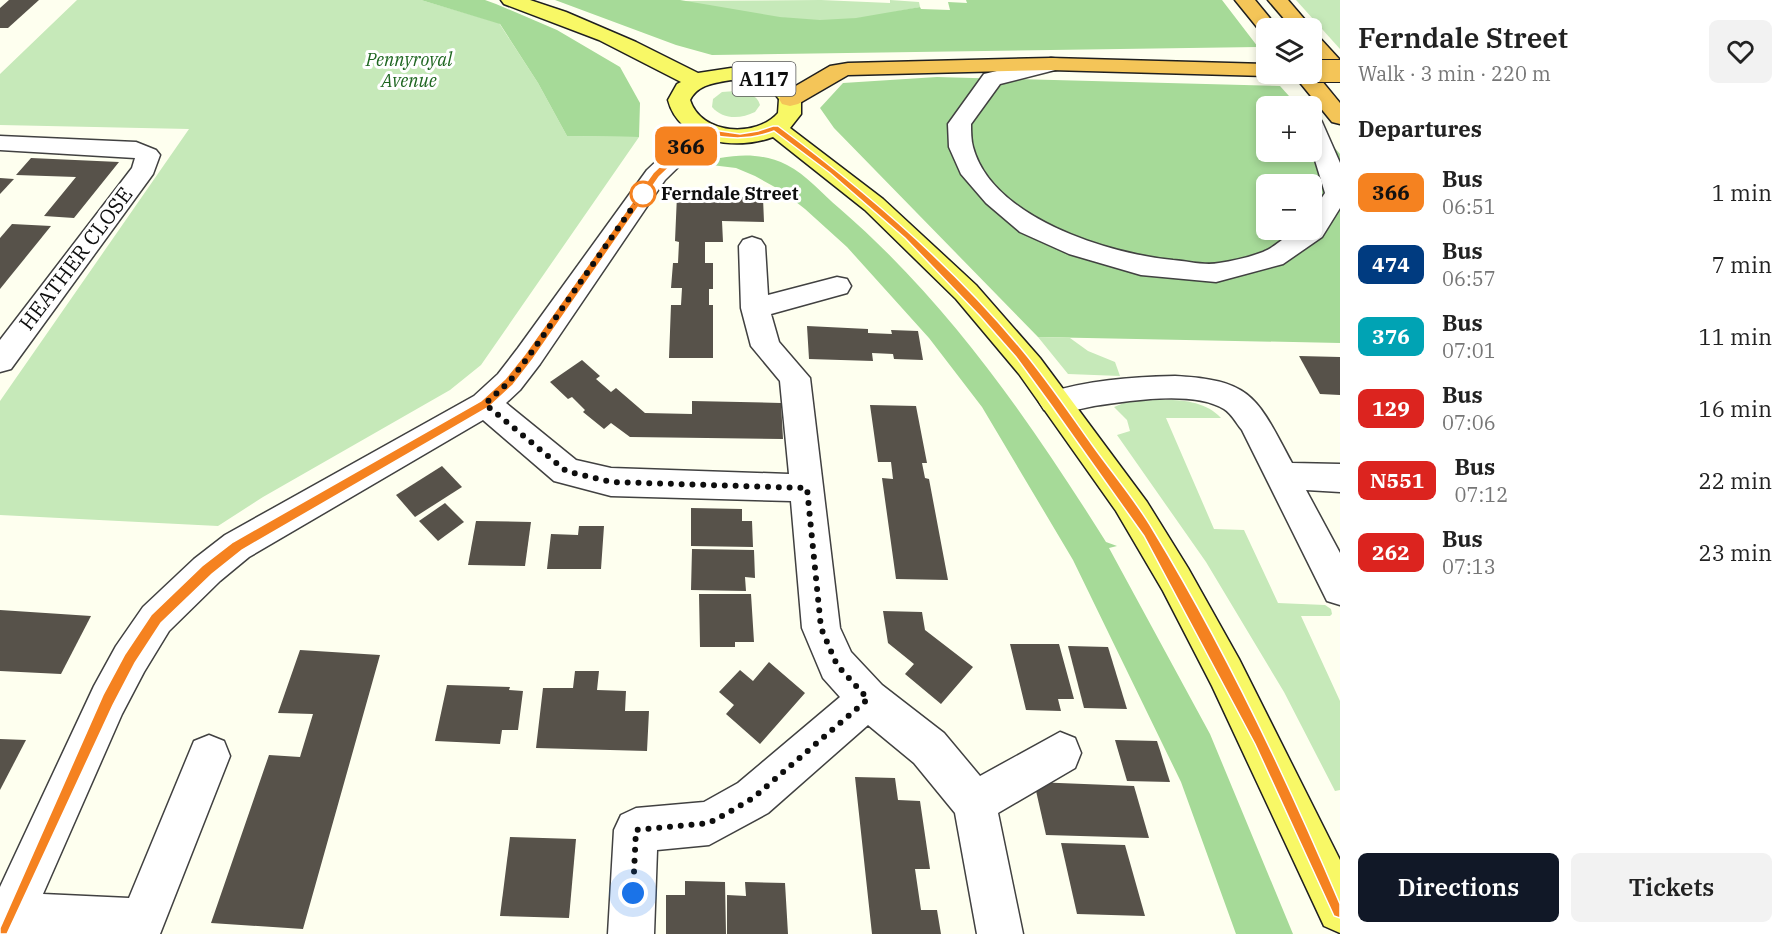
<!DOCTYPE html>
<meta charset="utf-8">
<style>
body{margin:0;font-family:"IBM Plex Serif",serif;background:#f2f2f2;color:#222;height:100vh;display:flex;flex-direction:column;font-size:22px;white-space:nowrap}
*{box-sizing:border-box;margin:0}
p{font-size:20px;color:#767676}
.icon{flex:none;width:33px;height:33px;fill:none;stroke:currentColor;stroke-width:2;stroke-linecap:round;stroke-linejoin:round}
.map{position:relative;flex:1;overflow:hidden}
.drawer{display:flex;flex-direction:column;background:#fff;width:450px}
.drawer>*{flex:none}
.badge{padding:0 12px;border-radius:9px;font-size:21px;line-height:39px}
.tools{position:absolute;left:1256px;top:18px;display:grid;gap:12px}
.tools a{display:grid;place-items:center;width:66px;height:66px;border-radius:9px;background:#fff;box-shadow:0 3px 9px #0003;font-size:30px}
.you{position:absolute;width:30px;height:30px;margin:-15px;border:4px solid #fff;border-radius:50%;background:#1a73e8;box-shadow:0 0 0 9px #1a73e833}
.map>.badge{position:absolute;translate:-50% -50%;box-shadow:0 0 0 3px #fff}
h2{padding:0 18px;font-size:22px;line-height:54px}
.round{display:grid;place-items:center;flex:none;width:63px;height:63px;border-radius:9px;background:#f2f2f2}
.overview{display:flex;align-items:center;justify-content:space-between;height:102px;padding:0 18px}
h1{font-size:28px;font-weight:600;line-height:45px}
.cta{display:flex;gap:12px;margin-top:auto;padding:12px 18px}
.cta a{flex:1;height:69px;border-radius:9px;background:#111827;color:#fff;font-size:24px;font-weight:600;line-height:69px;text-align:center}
.cta a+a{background:#f2f2f2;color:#222}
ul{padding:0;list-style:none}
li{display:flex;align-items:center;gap:18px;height:72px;padding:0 18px}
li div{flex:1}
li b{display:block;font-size:22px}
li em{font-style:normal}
li .badge{min-width:66px;font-weight:700;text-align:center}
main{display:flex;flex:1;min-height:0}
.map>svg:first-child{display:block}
</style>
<main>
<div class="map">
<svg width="1340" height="934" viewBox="0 0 1340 934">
<rect width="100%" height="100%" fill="#feffef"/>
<g fill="#c6e9b9">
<path d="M77 0H421L499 23 538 83 567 136 639 137 481 365 450 390 263 497 218 526 0 515V401L189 129 0 125V74Z"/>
<path d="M821 0 890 3V0L919 2 920 7C894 12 868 18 842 20 788 23 732 10 679 1Z"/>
<path d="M1296 0H1340V49Z"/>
<path d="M736 91C746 92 757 94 760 105L755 112C741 119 723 120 712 107L713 99 722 92Z"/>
<path d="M1038 337 1070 338 1088 351 1115 362 1120 376 1068 374Z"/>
<path d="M1126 402C1156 400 1199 394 1221 418H1166L1214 529 1244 530 1278 603 1325 605 1331 609 1332 614 1330 616H1301L1340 701V790L1335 791 1284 692 1206 562 1117 435 1130 431 1127 420 1114 407Z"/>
</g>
<g fill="#a6da98" fill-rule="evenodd">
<path d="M421 0H485L496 4 557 30 620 67 640 103 639 137 567 136 538 83 500 24Z"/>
<path d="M555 0H680L780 17 820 20 856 18 920 7 921 9 950 10 948 2 967 3 966 0H1222L1258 47 712 55 676 45Z"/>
<path d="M937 77 1280 86 1298 106H1266V152H1311V121L1340 154V343L1038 337 834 128 820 108 843 83ZM1266 184H1311V230H1266Z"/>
<path d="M715 153 720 158C743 154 765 154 787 165 806 174 823 195 839 208 948 302 1030 421 1106 542L1117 546 1109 548 1210 734 1293 934H1236L1181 782 1073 560 982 407 929 338 847 247 805 209 782 191 755 176 736 168 703 164Z"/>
</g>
<g fill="#57524a">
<path d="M9 0H39L8 28H0V8Z"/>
<path d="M31 158 119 162 74 218 44 216 76 177 16 175Z"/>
<path d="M0 178 14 179 0 194Z"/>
<path d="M700 192 740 193V197L763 198 764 222 722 221 723 242H705V263H713V289H709V305H713V358H669L671 305H681L682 288H671L673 263H678L679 242 675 241 677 195 700 196Z"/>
<path d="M12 224 51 226 0 289V238Z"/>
<path d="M807 326 868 329V333L892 334 891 330 918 331 923 360 894 359 893 354 872 353 873 361 809 359Z"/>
<path d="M1299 356 1340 357V395L1320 394Z"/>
<path d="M582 360 600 376 596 379 611 392 616 388 645 413 692 414V401L781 403 783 439 630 437 611 423 604 429 583 412 585 410 572 397 568 399 550 382Z"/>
<path d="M870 405 916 406 927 463H922L925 478 929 479 948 580 896 579 882 478 893 479 891 462H878Z"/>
<path d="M442 466 462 487 415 517 396 495Z"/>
<path d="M445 503 464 522 438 541 419 521Z"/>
<path d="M691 508 742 509V521H752L753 547 691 546Z"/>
<path d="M476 521 531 522 525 566 468 565Z"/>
<path d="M579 526H604L601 569H547L551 534 578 535Z"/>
<path d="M692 549 754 550 755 578 745 577 746 591 691 590Z"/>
<path d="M699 594H751L754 642H735V647H700Z"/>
<path d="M0 610 91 616 61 674 0 671Z"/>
<path d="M883 611 922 612 925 630 973 667 941 704 905 674 914 664 888 643Z"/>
<path d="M1010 644H1059L1074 699H1058L1061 711 1026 710Z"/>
<path d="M1068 646 1108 647 1127 709 1084 708Z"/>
<path d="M300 650 380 655 303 929 211 923 269 755 300 757 313 714 278 713Z"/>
<path d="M769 662 805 693 760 744 726 714 734 705 719 692 740 670 753 681Z"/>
<path d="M575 671H599L597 690 626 691 625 711H649L647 751 536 748 543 688H573Z"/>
<path d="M447 685 510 687 509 690 523 691 518 730H502L500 744 435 741Z"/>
<path d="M0 739 26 740 0 790Z"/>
<path d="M1115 740 1157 741 1170 782 1127 781Z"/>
<path d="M855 777 895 778 898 800 920 801 930 869H915L921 910H937L941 934H872Z"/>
<path d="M1034 782 1134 786 1149 838 1046 835Z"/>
<path d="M510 837 576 839 569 918 500 916Z"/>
<path d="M1061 843 1125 845 1145 916 1077 914Z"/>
<path d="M685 881 725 882 726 934H666V895H685Z"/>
<path d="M745 882 785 883 788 934H727V895L746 896Z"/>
</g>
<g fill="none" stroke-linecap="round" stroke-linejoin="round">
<g stroke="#414141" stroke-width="3">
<g id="minor">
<path d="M1051 58 1059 59 1062 64 1059 69 1000 84 971 124C971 131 971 140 973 147 992 218 1109 254 1173 260 1187 261 1205 266 1219 263 1233 261 1250 257 1263 252 1284 243 1285 230 1311 230V214L1325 193 1311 147V115L1319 117 1322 122 1340 163V208L1322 237 1283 264 1216 282 1141 275 1069 254 1020 232 986 203 961 174 949 147 948 124 984 74Z"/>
<path d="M703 123 711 125 715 130 711 135 665 180 540 364 520 390 506 403 576 460 611 468 789 474 780 381 751 346 741 308 739 246 743 240 752 237 761 240 765 246 768 295 837 277 847 279 851 286 847 293 771 314 779 342 810 378 840 628 851 652 882 685 944 733 980 776 1060 732 1075 738 1081 753 1075 768 998 813 1023 934H977L955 813 914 763 868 725 768 813 709 845 657 850 654 934H608L614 830 621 815 636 808 704 802 738 783 840 697 823 678 802 628 791 501 611 496 554 481 483 420 249 557 220 581 169 631 144 672 122 714 43 894 129 898 194 741 209 735 224 741 230 756 160 934H0V887L94 686 116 646 143 607 194 559 225 535 474 396 498 374 518 348 647 170 695 125Z"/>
<path d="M0 136 136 142 156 150 160 155 153 174 11 369 0 372V340L132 168 135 158 0 150Z"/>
<path d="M1175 376C1253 380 1257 398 1292 463L1340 464V492L1306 490 1340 553V605L1327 601 1242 430C1236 423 1232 414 1224 409 1193 390 1129 401 1094 406 1077 409 1061 416 1044 410L1039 402 1044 394C1086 380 1131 377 1175 376Z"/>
</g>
</g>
<g stroke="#1f1f1f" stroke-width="3">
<path id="major" d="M501 0H530L566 12 636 42 698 73 731 68 754 70 778 77 793 87 801 99V114L790 128 883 199 976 285 1040 358 1147 502 1188 568 1239 659 1340 860V933L1324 926 1212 686 1163 591 1116 511 1019 374 956 299 865 210 773 137C736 151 679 143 668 100L677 84 681 82 599 40 504 4ZM731 80C749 82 767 83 779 99L778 113C756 138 701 135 690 100 698 84 715 83 731 80Z"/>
</g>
<g stroke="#1f1f1f" stroke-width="3">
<g id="highway">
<path d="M1235 0H1255L1278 28H1266V34L1261 32Z"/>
<path d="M1268 0H1288L1312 28H1292Z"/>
<path d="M1311 34 1318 36 1340 60V79L1332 78 1311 53Z"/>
<path d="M1051 58 1266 64V74H1274L1266 76 1051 70 848 75 798 104 790 106 782 104 779 99 782 94 830 66 848 63Z"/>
<path d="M1312 69 1340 103V124L1332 122 1293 74H1311Z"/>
</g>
</g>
<use href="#minor" fill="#fff" fill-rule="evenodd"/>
<use href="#major" fill="#f8f866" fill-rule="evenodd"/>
<use href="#highway" fill="#f4c558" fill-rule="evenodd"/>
<g stroke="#1f1f1f" stroke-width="24" stroke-linecap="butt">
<path id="highway-bridge" d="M1311 71H1340"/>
</g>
<use href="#highway-bridge" stroke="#f4c558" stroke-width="22"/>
</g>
<path fill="#f58220" stroke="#fff" stroke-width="1.5" d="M773 126H778C867 192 953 266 1023 351 1048 381 1070 414 1093 446 1113 474 1136 501 1153 530 1226 650 1286 777 1340 904V918L1334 916 1255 744 1144 536 1051 405 1016 357 980 316 905 238 830 173 774 131C751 140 729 140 705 133L659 177 533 359 513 385 489 407 242 550 212 574 161 623 135 663 113 705 7 934H0V928L103 695 125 654 151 615 202 566 233 542 481 401 505 379 525 354 653 173 700 128 740 134 758 131Z"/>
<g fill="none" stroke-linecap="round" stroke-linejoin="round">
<path stroke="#0e0e0e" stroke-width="6" stroke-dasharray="0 10.8" d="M633 893 636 830 709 823 724 815 753 798 868 699 837 665 821 628 807 488 611 482 566 471 485 404 509 382 529 356 644 191 643 194"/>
</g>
<circle fill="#fff" stroke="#f58220" stroke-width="3" cx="643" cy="194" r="12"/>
<g text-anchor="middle" stroke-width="6" stroke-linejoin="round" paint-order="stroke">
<g font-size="18" font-style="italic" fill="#1e6620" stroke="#fff">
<text x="409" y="66">Pennyroyal<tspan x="409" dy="21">Avenue</tspan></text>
</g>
<g font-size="18" font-weight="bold" fill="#0e0e0e" stroke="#fff" text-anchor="start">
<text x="661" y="200">Ferndale Street</text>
</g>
<rect fill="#fff" stroke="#565656" stroke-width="1.5" x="732.5" y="62" width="63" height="34" rx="4.5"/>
<g font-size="20" font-weight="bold" fill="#0e0e0e">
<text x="764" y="86">A117</text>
</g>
<g font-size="21" fill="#0e0e0e" stroke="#fff">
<text transform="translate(76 259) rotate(-53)" y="7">HEATHER CLOSE</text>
</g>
</g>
</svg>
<div class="tools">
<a><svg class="icon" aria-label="layers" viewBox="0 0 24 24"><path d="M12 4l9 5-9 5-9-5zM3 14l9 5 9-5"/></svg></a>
<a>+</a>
<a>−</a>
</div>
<div class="you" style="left:633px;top:893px"></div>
<b class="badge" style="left:686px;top:146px;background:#f58220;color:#111">366</b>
</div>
<section class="drawer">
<div class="overview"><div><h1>Ferndale Street</h1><p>Walk · 3 min · 220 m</p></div><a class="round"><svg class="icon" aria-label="heart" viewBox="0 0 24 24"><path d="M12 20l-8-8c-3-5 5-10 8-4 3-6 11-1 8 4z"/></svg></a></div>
<h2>Departures</h2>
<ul>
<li><span class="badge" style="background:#f58220;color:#111">366</span><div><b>Bus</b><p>06:51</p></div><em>1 min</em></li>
<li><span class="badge" style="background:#003b80;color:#fff">474</span><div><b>Bus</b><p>06:57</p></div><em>7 min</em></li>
<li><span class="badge" style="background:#00a3b4;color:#fff">376</span><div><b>Bus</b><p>07:01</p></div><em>11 min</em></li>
<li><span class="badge" style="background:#dc241f;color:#fff">129</span><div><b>Bus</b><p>07:06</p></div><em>16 min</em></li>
<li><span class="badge" style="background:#dc241f;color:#fff">N551</span><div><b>Bus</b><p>07:12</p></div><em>22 min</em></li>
<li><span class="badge" style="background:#dc241f;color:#fff">262</span><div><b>Bus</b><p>07:13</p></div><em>23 min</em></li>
</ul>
<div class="cta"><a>Directions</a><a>Tickets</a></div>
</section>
</main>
